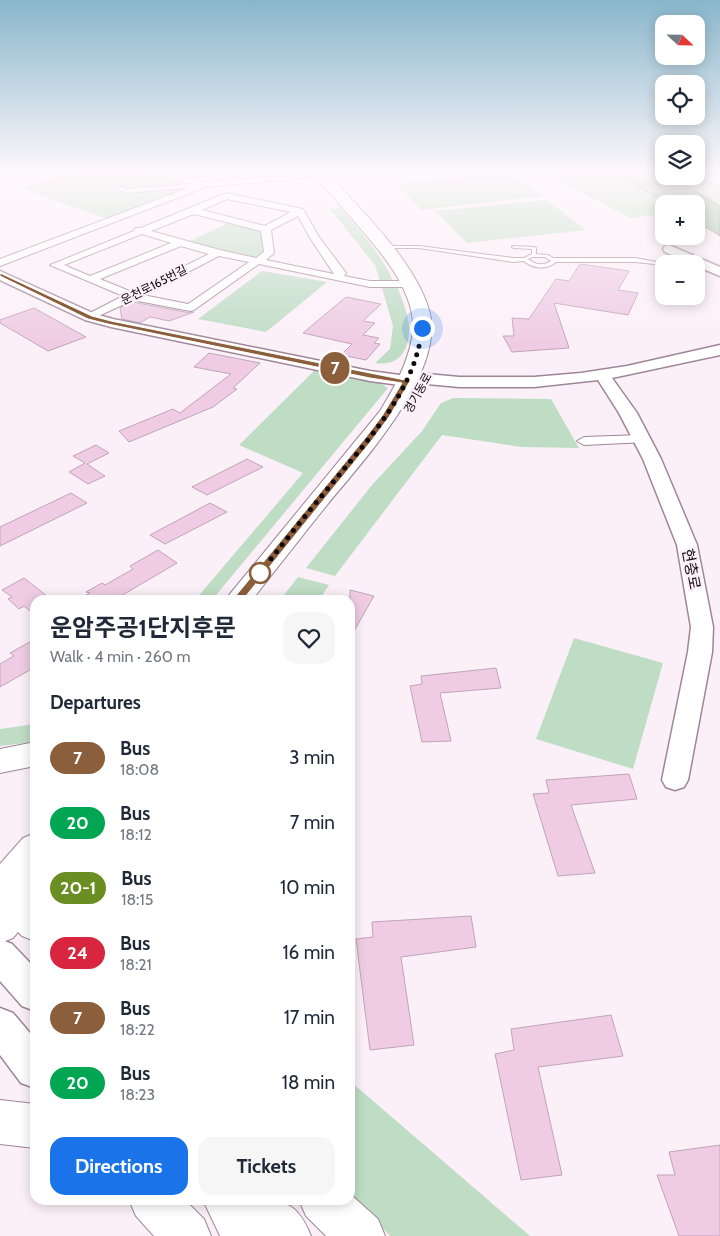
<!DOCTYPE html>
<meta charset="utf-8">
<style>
body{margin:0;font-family:Cabin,"Noto Sans KR",sans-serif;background:#f6f6f7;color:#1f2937;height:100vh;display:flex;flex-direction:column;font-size:19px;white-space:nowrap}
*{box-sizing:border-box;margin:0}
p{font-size:16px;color:#747a83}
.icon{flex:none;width:28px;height:28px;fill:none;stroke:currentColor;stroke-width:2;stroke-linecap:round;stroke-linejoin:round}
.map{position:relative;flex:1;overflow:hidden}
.panel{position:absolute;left:30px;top:595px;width:325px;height:610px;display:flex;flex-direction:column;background:#fff;border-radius:15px;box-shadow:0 2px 12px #0003}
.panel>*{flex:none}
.badge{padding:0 10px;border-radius:16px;font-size:18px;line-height:32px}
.needle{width:32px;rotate:112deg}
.controls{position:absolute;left:655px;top:15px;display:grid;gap:10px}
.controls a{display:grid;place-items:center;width:50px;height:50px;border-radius:10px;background:#fff;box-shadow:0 2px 12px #0003;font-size:25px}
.you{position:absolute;width:25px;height:25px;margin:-12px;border:4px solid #fff;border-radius:50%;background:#1a73e8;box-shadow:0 0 0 8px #1a73e833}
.map>.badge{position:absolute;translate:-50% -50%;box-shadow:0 0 0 2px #fff}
h2{padding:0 20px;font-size:19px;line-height:45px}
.round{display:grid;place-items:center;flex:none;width:52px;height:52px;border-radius:15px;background:#f6f6f7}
.head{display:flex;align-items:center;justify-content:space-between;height:85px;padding:0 20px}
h1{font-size:24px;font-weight:700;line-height:38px}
.cta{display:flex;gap:10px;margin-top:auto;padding:10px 20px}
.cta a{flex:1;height:58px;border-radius:15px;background:#1a73e8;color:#fff;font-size:20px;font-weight:700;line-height:58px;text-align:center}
.cta a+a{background:#f6f6f7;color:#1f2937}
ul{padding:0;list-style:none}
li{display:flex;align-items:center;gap:15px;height:65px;padding:0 20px}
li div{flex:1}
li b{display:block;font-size:19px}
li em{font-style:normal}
li .badge{min-width:55px;font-weight:700;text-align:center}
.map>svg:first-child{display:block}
</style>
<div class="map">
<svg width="720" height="1236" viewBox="0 0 720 1236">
<rect width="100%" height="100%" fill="#fcf0f8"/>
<g fill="#bfddc4">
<path d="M76 172H146L191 185 189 189 110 220 21 188Z"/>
<path d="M544 172H664V176H696V173L720 186V206L696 204H664V214L631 218 558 181Z"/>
<path d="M511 173 544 196 421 210 396 183Z"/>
<path d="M547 200 586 230 467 243 435 211Z"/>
<path d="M340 208C360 231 380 252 393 281H380L375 265 330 209Z"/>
<path d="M230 222 260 229 264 252 254 258H246L188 242Z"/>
<path d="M262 271 327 282 266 332 198 319Z"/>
<path d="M382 288H398C402 300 408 313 409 326 410 349 400 367 375 363L390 349 393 326Z"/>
<path d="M316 369 380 383 388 388 212 600H195L303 473 239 445Z"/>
<path d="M453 398 551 399 579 448 521 447 442 435 335 576 306 568 372 485 422 431 441 403Z"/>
<path d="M298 577 329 585 319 600H280Z"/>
<path d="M574 638 663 663 633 769 536 739Z"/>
<path d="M35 724V742L0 746V729Z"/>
<path d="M350 1081 530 1236H390L350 1193Z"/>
</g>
<path fill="#9aba9f" stroke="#718574" d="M613 172H662L664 176H670L720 206V236L696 221V204H669Z"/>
<g fill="#efcce4" stroke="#bfa5b6">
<path d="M580 264 629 271 618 290 638 293 628 315 554 303 569 348 512 352 503 336H514L512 318 529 319 556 279 569 281Z"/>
<path d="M346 297 381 304 363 321 375 323 363 335 379 338 374 343 380 344 366 360 341 355 352 344 303 333Z"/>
<path d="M133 302 190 313 194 312 169 321 150 317 140 323 122 319 120 308Z"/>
<path d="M34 308 86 337 48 351 0 323V320Z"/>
<path d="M209 353 260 363 233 388 237 389 213 407 129 442 119 431 173 409 180 413 231 374 194 367Z"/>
<path d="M96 445 109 453 87 464 105 476 88 484 69 472 85 463 73 456Z"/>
<path d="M247 459 263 467 207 495 192 487Z"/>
<path d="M71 493 87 503 0 546V527Z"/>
<path d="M210 503 227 512 165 544 150 535Z"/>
<path d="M158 550 177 563 114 600H78L90 593 86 592 102 583 105 585 133 569 130 566Z"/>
<path d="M24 578 52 600H35V615L24 606 19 609 8 599 12 597 2 590Z"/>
<path d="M350 590 374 596 350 638Z"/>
<path d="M35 639V667L0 687V664L14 656 10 653Z"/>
<path d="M496 668 501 688 440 693 451 741 422 742 410 686 422 684 421 676Z"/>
<path d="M629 774 637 799 571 805 595 873 558 876 533 794 549 793 546 780Z"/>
<path d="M471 916 476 947 401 957 414 1045 370 1050 356 939 373 937 372 922Z"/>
<path d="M611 1015 623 1056 538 1067 562 1175 521 1180 495 1054 514 1050 511 1029Z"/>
<path d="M720 1145V1236H679L657 1175H675L669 1152Z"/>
</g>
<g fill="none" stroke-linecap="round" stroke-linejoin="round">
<g stroke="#9f8697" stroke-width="2">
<g id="service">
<path d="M374 172H451L410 175Z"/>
<path d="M383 246H419L513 258H524L532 254V249L514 248 512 247V246L534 247 536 248V254L548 255 553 258H635L667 264H664V265L635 262H556C547 270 533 269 524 261L513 262 419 248H381V247ZM533 257H545L551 261C543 266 535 265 528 259Z"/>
</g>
</g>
<g stroke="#9f8697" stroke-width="2">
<path id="pedestrian" d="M205 183 207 184V186L127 193 117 189 120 187 127 189Z"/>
</g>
<g stroke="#9f8697" stroke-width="2">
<g id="minor">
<path d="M148 172H161L205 182 326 172 333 174 329 176 206 187 0 266V259L196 185Z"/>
<path d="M226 193 303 209 319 237 346 273 344 276 370 281H408L413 284 408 287H370L259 264 194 310 190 311 133 300 90 320 84 317 86 315 123 296 50 265 134 231 135 228H141ZM227 199 291 212 265 226 202 210ZM194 214 261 231 264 252 256 258 220 250 151 231ZM298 216 310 238 334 274 266 260 274 253 271 230ZM142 234 171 243 90 276 64 265ZM181 246 209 254 132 292 100 279ZM219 256 249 262 188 304 143 295Z"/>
<path d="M642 435 647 436 649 439 647 442 584 445 577 441 584 437Z"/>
</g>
</g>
<g stroke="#9f8697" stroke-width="3">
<g id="tertiary">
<path d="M669 245 720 267V276L696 266V264H691L665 252 663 249 665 246Z"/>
<path d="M0 271 95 314 113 319 370 371 407 376 427 374 459 377H534L581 373 627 366 720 345V355L612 378 637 413 661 459 697 545 713 627 712 652 688 780 684 787 675 790 666 787 662 780 688 652 691 627 677 545 643 459 619 413 598 380 534 387H459L427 384 407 386 370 381 111 327 85 320 0 280Z"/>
</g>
</g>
<g stroke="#9f8697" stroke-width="3">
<g id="secondary">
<path d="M0 939 12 944 35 968V1011L22 1006 0 981Z"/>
<path d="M0 1008 13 1013 35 1039V1088L21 1083 0 1055Z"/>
</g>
</g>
<g stroke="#9f8697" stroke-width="2">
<g id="primary">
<path d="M313 172H326C360 209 415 261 429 310 447 371 363 461 327 505 302 536 277 568 252 600H225L380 411C394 388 407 365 412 338 421 293 374 244 347 213 336 199 322 186 313 172Z"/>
<path d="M35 742V766L0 773V749Z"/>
<path d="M35 833V941L22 936 18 932 13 938 0 943V864L23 838Z"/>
<path d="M0 1100 35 1104V1148L0 1144Z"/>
<path d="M350 1194 378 1219 385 1236H326L306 1216 299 1200H350Z"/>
<path d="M129 1200H185L204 1219 211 1236H154L136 1216Z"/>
</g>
</g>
<g stroke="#9f8697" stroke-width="2">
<path id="trunk" d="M203 1200C218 1200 234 1200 250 1200 285 1200 297 1202 311 1236H220Z"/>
</g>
<use href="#service" fill="#fff" fill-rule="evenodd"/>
<use href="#pedestrian" fill="#fff" fill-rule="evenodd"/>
<use href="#minor" fill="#fff" fill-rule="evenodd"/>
<use href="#tertiary" fill="#fff" fill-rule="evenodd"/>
<use href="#secondary" fill="#fff" fill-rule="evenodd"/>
<use href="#primary" fill="#fff" fill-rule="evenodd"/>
<use href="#trunk" fill="#fff" fill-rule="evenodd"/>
</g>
<linearGradient id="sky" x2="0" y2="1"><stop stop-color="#89b6cb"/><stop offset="0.5" stop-color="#fef8fc"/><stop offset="1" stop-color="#fef8fc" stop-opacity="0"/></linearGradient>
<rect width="720" height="345" fill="url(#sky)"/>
<path fill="#8b5e3c" stroke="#fff" d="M0 273 92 316 111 321 410 381 389 417 372 440 241 602 238 603 233 600 234 598 366 437 382 416 402 383 370 378 108 324 88 319 0 276Z"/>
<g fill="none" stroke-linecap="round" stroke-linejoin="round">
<path stroke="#12090f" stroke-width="5" stroke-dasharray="0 9" d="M260 573C284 542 309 511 334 481 372 435 416 388 422 328"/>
</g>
<circle fill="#fff" stroke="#8b5e3c" stroke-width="2.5" cx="260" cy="573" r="10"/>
<g text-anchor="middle" stroke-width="5" stroke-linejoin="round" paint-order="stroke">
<g font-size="12" fill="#12090f" stroke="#fcf0f8">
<text transform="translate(154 285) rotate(-27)" y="4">운천로165번길</text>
<text transform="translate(418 393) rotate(-61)" y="4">경기동로</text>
</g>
<g font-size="15" fill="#12090f" stroke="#fcf0f8">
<text transform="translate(691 569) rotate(79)" y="5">현충로</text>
</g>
</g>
</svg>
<div class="controls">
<a><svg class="needle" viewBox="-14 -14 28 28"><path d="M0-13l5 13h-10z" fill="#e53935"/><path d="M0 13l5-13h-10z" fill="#747a83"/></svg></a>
<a><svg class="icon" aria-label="locate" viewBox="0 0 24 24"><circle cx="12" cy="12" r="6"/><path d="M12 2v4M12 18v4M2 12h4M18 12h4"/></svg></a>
<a><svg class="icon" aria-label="layers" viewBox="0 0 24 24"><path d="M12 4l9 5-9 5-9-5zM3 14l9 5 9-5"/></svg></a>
<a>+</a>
<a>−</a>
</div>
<div class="you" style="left:422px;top:328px"></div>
<b class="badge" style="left:335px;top:368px;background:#8b5e3c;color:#fff">7</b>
<section class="panel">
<div class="head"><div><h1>운암주공1단지후문</h1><p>Walk · 4 min · 260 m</p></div><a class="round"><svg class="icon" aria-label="heart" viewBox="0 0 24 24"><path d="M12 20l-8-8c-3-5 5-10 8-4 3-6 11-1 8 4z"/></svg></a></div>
<h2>Departures</h2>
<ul>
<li><span class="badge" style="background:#8b5e3c;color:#fff">7</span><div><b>Bus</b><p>18:08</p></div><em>3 min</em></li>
<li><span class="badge" style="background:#00a651;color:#fff">20</span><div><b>Bus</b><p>18:12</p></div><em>7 min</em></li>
<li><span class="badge" style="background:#6b8e23;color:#fff">20-1</span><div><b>Bus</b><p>18:15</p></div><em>10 min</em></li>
<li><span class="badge" style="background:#d7263d;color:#fff">24</span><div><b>Bus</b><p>18:21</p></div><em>16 min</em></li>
<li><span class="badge" style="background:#8b5e3c;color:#fff">7</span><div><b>Bus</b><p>18:22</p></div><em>17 min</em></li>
<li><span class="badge" style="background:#00a651;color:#fff">20</span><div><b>Bus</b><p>18:23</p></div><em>18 min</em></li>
</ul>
<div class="cta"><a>Directions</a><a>Tickets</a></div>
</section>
</div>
